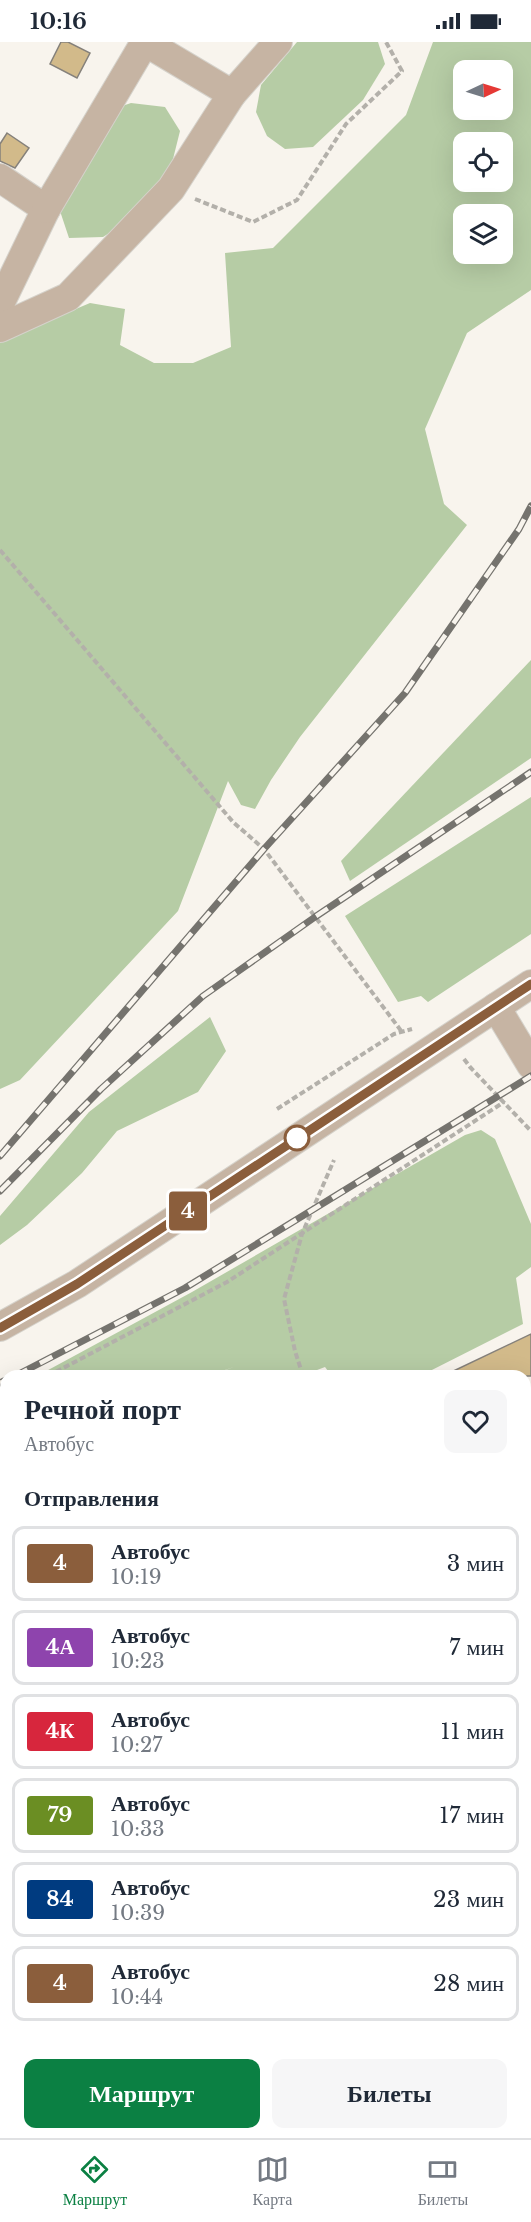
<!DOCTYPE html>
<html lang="ru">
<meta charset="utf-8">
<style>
body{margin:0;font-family:"Libre Baskerville",serif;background:#f6f6f7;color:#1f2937;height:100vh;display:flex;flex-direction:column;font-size:22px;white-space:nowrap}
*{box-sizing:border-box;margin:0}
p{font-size:20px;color:#747a83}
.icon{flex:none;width:33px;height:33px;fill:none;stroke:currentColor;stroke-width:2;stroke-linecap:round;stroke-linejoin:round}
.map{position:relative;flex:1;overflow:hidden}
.details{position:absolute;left:0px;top:1328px;width:531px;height:770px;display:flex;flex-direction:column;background:#fff;border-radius:18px 18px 0 0;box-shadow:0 6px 24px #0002}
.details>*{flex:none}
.badge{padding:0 12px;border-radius:4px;font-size:21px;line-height:39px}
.needle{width:39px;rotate:86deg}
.fabs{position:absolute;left:453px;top:18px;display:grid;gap:12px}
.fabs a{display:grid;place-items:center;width:60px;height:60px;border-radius:12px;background:#fff;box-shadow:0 6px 24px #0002;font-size:30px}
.map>.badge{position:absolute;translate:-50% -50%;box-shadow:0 0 0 3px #fff}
h2{padding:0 24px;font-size:22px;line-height:54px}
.round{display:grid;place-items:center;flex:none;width:63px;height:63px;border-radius:12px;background:#f6f6f7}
.summary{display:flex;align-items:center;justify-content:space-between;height:102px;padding:0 24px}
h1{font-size:28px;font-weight:700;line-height:45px}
.cta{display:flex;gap:12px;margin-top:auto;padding:12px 24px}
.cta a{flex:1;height:69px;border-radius:12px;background:#0b8043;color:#fff;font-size:24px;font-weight:700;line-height:69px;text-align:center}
.cta a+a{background:#f6f6f7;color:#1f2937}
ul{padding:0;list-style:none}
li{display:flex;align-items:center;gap:18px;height:75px;margin:0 12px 9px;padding:0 12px;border:3px solid #e0e1e3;border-radius:12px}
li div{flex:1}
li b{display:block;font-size:22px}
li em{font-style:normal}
li .badge{min-width:66px;font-weight:700;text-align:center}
.status{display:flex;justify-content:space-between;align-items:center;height:42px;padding:0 30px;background:#fff;direction:ltr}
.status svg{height:16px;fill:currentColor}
.tab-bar{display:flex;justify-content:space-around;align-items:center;height:84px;border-top:2px solid #e0e1e3;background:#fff;font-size:16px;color:#747a83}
.tab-bar a{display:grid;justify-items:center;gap:3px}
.tab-bar .current{color:#0b8043}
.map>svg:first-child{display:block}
</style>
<div class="status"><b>10:16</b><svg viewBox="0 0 49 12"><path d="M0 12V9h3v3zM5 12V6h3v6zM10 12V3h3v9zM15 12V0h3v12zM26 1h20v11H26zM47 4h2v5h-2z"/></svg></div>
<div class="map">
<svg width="531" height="2096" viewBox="0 0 531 2096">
<rect width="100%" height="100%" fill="#f8f4ed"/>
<g fill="#b6cca5" fill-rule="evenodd">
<path d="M297 0H378L385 22 363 58 313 105 285 107 267 94 256 70 261 43Z"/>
<path d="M433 0H531V248L467 291 425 387 444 462 467 483 300 695 271 738 255 767 241 763 228 739 178 869 20 1038 0 1047V299L90 261 125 267 120 303 154 321H193L231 305 225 211 273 206 406 73ZM464 28H502V68H464ZM464 100H502V140H464ZM464 172H502V212H464Z"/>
<path d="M131 61 165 65 180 89 171 125 136 174 103 195 69 196 59 166 90 75Z"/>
<path d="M531 618V716L350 839 341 819Z"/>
<path d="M531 755V892L428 960 421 954 398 960 345 874Z"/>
<path d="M210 975 226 1009 198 1050 117 1089 82 1131 27 1183 0 1203V1174L89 1070Z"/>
<path d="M481 1088 495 1097 531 1182V1225L516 1236 523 1282 422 1333H331L325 1325 304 1333H212L234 1325 207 1334 39 1333 192 1250 465 1093Z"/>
<path d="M6 1351V1467L0 1470V1355Z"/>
</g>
<g fill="#d2ba8a" stroke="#85817b" stroke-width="1.5">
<path d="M61 0H68L90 11 77 36 50 22Z"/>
<path d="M7 91 29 106 15 126 0 119V102Z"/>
<path d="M531 1292V1334H443Z"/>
</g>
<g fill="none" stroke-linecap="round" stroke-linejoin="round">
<g stroke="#d5d2cb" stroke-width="30">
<g id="minor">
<path d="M0 136 46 167 0 262"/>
<path d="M46 167 145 0 232 52"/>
<path d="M0 286 68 255 171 147 232 52 278 0"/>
<path d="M496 965 531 1023"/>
<path d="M0 1285 77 1242 531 942"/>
<path d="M525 1370 531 1367"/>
<path d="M0 1483 6 1481"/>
<path d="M525 1533 531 1546"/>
<path d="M0 1573 6 1570"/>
<path d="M0 1998 6 2011"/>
<path d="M525 2008 531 2005"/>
<path d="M42 2091 44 2096"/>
<path d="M337 2096 348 2091"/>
</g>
</g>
<g stroke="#b3b0aa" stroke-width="4" stroke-dasharray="6 3" stroke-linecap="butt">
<path d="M195 157 253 180 297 158 346 82 402 29 386 0"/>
<path d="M0 508 233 780 264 807 402 990"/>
<path d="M464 1017 470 1025 531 1089"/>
<path d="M277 1067 394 992 412 987"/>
<path d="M48 1334 227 1240 504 1060"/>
<path d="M303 1334 295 1309 284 1257 302 1192 334 1118"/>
<path d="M0 1355 6 1353"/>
<path d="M0 1447 6 1451"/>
</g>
<use href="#minor" stroke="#c6b4a3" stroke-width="28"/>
<g stroke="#75736e" stroke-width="7">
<g id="rail">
<path d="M0 1114 264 807 405 651 519 487 531 464"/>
<path d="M0 1149 101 1047 203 954 315 875 531 730"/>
<path d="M15 1334 185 1246 531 1034"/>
<path d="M0 1341 6 1338"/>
</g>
</g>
<use href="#rail" stroke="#f8f4ed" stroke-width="4.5" stroke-dasharray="14" stroke-linecap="butt"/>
</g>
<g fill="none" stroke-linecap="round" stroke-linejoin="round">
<g stroke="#fff" stroke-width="14">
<path id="line" d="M0 1286 77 1242 531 942"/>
</g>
<use href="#line" stroke="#8b5e3c" stroke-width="9"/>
</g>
<circle fill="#fff" stroke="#8b5e3c" stroke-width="3" cx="297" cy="1096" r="12"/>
</svg>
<div class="fabs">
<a><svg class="needle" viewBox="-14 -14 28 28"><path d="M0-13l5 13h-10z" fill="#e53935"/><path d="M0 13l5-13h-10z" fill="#747a83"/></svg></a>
<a><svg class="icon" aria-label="locate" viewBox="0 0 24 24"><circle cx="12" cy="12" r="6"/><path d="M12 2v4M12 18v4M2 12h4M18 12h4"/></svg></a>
<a><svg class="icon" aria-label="layers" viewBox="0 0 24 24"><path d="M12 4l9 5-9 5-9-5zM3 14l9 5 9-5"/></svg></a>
</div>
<b class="badge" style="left:188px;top:1169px;background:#8b5e3c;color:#fff">4</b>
<section class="details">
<div class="summary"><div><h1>Речной порт</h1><p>Автобус</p></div><a class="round"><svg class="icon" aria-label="heart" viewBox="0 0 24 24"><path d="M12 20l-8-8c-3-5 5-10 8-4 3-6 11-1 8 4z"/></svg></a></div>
<h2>Отправления</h2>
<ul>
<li><span class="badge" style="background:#8b5e3c;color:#fff">4</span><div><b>Автобус</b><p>10:19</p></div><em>3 мин</em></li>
<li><span class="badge" style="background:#8e44ad;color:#fff">4А</span><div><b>Автобус</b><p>10:23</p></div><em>7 мин</em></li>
<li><span class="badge" style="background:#d7263d;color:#fff">4К</span><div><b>Автобус</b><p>10:27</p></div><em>11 мин</em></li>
<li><span class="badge" style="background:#6b8e23;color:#fff">79</span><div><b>Автобус</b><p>10:33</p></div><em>17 мин</em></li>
<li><span class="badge" style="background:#003b80;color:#fff">84</span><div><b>Автобус</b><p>10:39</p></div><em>23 мин</em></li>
<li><span class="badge" style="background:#8b5e3c;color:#fff">4</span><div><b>Автобус</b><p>10:44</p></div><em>28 мин</em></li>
</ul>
<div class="cta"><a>Маршрут</a><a>Билеты</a></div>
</section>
</div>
<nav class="tab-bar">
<a class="current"><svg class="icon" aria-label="directions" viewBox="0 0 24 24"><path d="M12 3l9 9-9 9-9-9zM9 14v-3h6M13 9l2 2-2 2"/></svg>Маршрут</a>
<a><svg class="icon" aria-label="map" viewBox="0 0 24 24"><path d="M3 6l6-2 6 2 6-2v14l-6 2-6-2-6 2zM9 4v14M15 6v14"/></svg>Карта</a>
<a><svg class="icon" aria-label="tickets" viewBox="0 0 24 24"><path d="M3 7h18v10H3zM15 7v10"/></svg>Билеты</a>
</nav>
